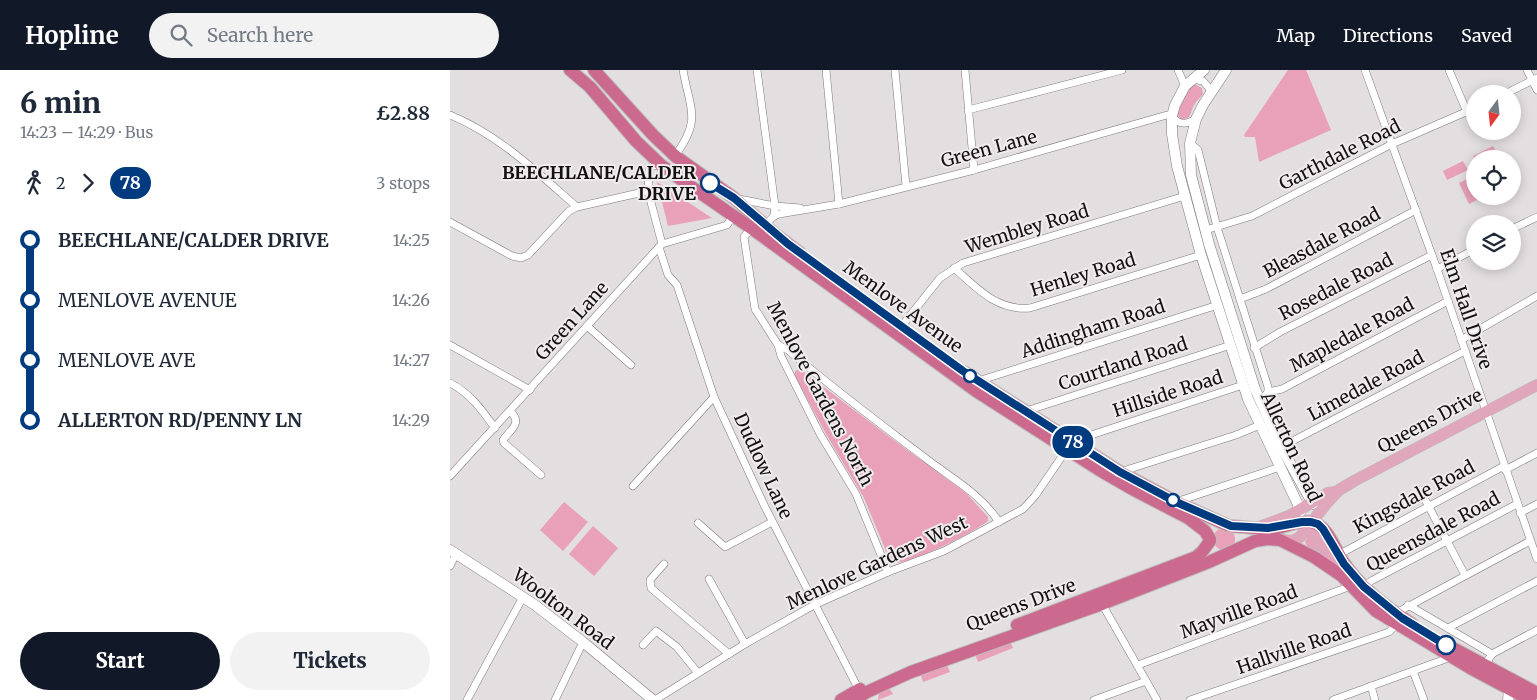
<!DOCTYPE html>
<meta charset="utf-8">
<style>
body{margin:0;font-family:Merriweather,serif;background:#f2f2f3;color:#1f2937;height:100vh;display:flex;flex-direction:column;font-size:19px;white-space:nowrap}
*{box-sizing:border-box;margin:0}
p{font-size:16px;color:#747a83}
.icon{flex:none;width:28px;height:28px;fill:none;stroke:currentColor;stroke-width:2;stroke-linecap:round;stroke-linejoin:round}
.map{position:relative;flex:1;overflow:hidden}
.details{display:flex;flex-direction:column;background:#fff;width:450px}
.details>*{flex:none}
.badge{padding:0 10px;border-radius:16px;font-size:18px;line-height:32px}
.needle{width:32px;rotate:195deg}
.buttons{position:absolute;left:1016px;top:15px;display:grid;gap:10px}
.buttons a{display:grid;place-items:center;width:55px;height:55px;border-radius:50%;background:#fff;box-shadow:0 2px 12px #0003;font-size:25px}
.map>.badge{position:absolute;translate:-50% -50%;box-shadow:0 0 0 2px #fff}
.legs{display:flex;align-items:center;gap:8px;height:55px;padding:0 20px;font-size:16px}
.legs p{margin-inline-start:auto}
.headline{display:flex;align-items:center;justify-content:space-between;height:85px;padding:0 20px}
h1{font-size:28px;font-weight:800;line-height:38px}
.cta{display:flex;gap:10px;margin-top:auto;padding:10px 20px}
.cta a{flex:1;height:58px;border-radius:30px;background:#111827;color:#fff;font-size:20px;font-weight:800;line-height:58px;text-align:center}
.cta a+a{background:#f2f2f3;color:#1f2937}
ul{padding:0 20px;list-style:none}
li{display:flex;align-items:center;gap:18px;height:60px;font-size:19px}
li i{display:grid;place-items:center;width:8px;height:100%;margin:0 6px;background:currentColor}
li i::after{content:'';width:12px;height:12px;margin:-6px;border:4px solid;border-radius:50%;background:#fff}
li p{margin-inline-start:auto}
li:first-child i{background:linear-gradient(#0000 50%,currentColor 0)}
li:last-child i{background:linear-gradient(currentColor 50%,#0000 0)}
header{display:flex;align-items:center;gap:30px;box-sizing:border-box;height:70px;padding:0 25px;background:#111827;color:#fff}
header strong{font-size:24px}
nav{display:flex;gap:28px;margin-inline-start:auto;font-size:18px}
.search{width:350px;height:45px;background:#f2f2f3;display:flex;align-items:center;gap:12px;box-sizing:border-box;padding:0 18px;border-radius:28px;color:#747a83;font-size:19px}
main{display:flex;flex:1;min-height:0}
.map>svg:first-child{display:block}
</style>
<header>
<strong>Hopline</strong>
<div class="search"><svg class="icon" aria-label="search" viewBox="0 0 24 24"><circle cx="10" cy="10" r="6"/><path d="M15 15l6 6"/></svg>Search here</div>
<nav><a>Map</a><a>Directions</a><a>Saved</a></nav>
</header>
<main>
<section class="details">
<div class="headline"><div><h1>6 min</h1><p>14:23 – 14:29 · Bus</p></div><b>£2.88</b></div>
<div class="legs"><svg class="icon" aria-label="walk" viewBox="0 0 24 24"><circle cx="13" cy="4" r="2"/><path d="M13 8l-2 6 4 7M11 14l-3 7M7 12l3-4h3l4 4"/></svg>2<svg class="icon" aria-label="forward" viewBox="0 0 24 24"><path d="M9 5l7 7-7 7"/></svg><b class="badge" style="background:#003b80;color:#fff">78</b><p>3 stops</p></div>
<ul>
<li><i style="color:#003b80"></i><b>BEECHLANE/CALDER DRIVE</b><p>14:25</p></li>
<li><i style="color:#003b80"></i><span>MENLOVE AVENUE</span><p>14:26</p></li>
<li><i style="color:#003b80"></i><span>MENLOVE AVE</span><p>14:27</p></li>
<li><i style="color:#003b80"></i><b>ALLERTON RD/PENNY LN</b><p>14:29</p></li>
</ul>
<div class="cta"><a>Start</a><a>Tickets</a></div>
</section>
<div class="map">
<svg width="1087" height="630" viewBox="0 0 1087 630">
<rect width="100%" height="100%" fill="#e3dedf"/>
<g fill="#e8a1b8">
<path d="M838 0H856L881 60 809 92 805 67H795L794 65Z"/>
<path d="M744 14 752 18 753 24C750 28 746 31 744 35 740 42 742 50 731 49L727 45C728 35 736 20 744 14Z"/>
<path d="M1043 76 1048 85 1041 89H1025V90L1023 86Z"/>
<path d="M1013 91 1018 100 997 110 993 101Z"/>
<path d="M1019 108 1025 121V126H1027L1029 129 1019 134 1009 113Z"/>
<path d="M207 112 262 148 218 156Z"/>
<path d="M350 299 441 368 516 423 538 447V451C522 463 460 495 441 493L414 428 376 364 345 306V301Z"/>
<path d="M114 432 138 452 113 481 90 460Z"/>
<path d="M143 456 168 478 144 506 119 484Z"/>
<circle cx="774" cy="469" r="11"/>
<path d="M858 466H861L872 485 857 476 855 472Z"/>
<path d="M560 571 563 578 528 592 525 584Z"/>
<path d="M497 595 500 602 473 612 471 605Z"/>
<path d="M439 618 443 624 428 630 429 623Z"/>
</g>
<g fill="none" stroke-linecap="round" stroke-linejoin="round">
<g stroke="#7e7a7b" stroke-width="8">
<g id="street">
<path d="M307 0 325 136 324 146"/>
<path d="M376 0 389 134"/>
<path d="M445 0 456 116"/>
<path d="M515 0 524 100"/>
<path d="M728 0 735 16"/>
<path d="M915 0 987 199 1087 489"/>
<path d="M999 0 1017 42"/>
<path d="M1077 0 1087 20"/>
<path d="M743 9 753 11 759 18 760 24"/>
<path d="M1055 24 1087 8"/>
<path d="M518 40 672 0"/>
<path d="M0 45C49 65 88 103 127 137"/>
<path d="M740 73 748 80 767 157 818 317V322L810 332"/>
<path d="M225 86C252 49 240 40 233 0"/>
<path d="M211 95 203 96 199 98 198 121 212 174"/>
<path d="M289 129 325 136 350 138"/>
<path d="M0 152 62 186 71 188 78 185 119 141 127 137 198 121"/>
<path d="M315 155 324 146 329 144 389 134 524 100 717 45 722 46C729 56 737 54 746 49"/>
<path d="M301 158 294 167 305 239 328 275 331 286 370 364 406 424 438 502"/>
<path d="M1062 159 1087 147"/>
<path d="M756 160 802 146 942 74 1025 38"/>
<path d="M209 177 218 205 227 215 264 327 315 437 409 620"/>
<path d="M504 198C528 219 547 241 580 238L751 185"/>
<path d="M987 199 1025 179"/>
<path d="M790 229 816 219 966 140"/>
<path d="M137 256 181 295"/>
<path d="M451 257 490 208 513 193 735 126"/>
<path d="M1011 270 1087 226"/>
<path d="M0 275 80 320"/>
<path d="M328 275 338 280C382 318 428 352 474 387 501 408 530 423 549 452"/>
<path d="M804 278 830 262 982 185"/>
<path d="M528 311 768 235"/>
<path d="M0 313C20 323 32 340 45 358"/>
<path d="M818 322 832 319 998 231"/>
<path d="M60 341C73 353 61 359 53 370L54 373 91 405"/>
<path d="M576 341 781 275"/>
<path d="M626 374 632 368 793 315"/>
<path d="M831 377 1015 281"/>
<path d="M1055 400 1087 383"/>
<path d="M670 402 786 365 810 355"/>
<path d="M0 406 209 177 212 174 277 155 283 146"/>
<path d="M183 416 264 327"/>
<path d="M970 420 1015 505"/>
<path d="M726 432 830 397"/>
<path d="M1070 443 1087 434"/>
<path d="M248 453 275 477 322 452"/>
<path d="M888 485 1054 396"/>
<path d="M214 494 200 510 201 518 279 584"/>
<path d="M0 496 6 484"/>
<path d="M259 509 295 574"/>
<path d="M914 517 921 511 1067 434"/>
<path d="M652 534 707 630"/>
<path d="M958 535 1042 584"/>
<path d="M946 543 1080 471"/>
<path d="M998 558 1087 511"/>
<path d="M193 575 206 561 227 577 248 603"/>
<path d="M688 595 901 516"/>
<path d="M1035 595 1042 584 1087 560"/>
<path d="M963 601 974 630"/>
<path d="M921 616 925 630"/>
<path d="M17 630 73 527"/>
<path d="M105 630 133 572"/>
<path d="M205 630 295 574 364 535 438 502 494 481 573 439 585 426 617 379"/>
<path d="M644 630 696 611"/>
<path d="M740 630 939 562 949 552"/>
<path d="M883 630 1001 587"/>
</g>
</g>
<g stroke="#7e7a7b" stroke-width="11">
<g id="secondary">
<path d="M754 0 735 16 725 35 722 46V64L727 96 751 185 798 329 851 441"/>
<path d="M776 0 753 35 746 49 740 73 741 105 759 174 805 319 831 377 863 434"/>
<path d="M0 480 85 535 133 572 203 630"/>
<path d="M1058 630 1059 619 1062 613"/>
</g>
</g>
<g stroke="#bdbcbc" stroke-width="12">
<g id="primary">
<path d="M857 451 889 503"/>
<path d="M812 456 839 446 878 423 885 422"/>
<path d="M830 470 843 471 850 467 876 434 889 420 904 411 1087 315"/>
</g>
</g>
<g stroke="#bdbcbc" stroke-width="14">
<g id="highway">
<path d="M120 0 140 17 186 71 211 95 233 111 301 158 526 321 651 401 684 420 738 448 755 461 760 469"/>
<path d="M144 0 203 65 225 86 284 128 325 164 350 183"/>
<path d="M514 302 670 402 726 432 777 455"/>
<path d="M781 456C796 457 812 460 827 458 838 456 849 450 861 452 878 455 885 480 894 493 911 518 937 538 962 554"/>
<path d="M567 555 746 487 752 482 760 471"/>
<path d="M999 576 1087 623"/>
<path d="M391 630 410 619"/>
<path d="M404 630 417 622 461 602 652 534 759 492 805 471 817 469 830 470 864 487 892 506 926 541 1022 599 1080 630"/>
</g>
</g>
<use href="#street" stroke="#fff" stroke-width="7"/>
<use href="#secondary" stroke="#fff" stroke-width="10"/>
<use href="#primary" stroke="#e0a6bb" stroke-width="11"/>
<use href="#highway" stroke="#cb6a8e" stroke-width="12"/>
</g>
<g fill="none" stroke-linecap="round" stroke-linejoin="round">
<g stroke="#fff" stroke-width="11">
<path id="line-1" d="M260 113 284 128 338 174 513 301 670 402 726 432 781 456 818 458 852 452H861L868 454 873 459 894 494 914 517 952 548 996 575"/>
</g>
<use href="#line-1" stroke="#003b80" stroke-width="8"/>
</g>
<g fill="#fff" stroke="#003b80" stroke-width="2.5">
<circle cx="260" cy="113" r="9"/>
<circle cx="520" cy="306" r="6"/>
<circle cx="723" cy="430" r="6"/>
<circle cx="996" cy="575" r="9"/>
</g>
<g text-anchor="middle" stroke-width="4" stroke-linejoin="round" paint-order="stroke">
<g font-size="18" fill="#121011" stroke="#f0ebed">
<text transform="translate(539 79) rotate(-15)" y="6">Green Lane</text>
<text transform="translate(890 85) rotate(-27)" y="6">Garthdale Road</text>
<text transform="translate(577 159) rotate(-17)" y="6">Wembley Road</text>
<text transform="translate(872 173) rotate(-28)" y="6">Bleasdale Road</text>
<text transform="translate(633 205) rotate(-17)" y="6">Henley Road</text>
<text transform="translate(886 217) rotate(-27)" y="6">Rosedale Road</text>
<text transform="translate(453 237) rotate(36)" y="6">Menlove Avenue</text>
<text transform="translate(1016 239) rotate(71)" y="6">Elm Hall Drive</text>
<text transform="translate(122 251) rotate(-48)" y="6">Green Lane</text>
<text transform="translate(643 259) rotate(-18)" y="6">Addingham Road</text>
<text transform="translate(902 265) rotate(-28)" y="6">Mapledale Road</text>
<text transform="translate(673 294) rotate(-18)" y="6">Courtland Road</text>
<text transform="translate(916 316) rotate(-28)" y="6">Limedale Road</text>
<text transform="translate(370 324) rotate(62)" y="6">Menlove Gardens North</text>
<text transform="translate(718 324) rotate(-18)" y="6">Hillside Road</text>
<text transform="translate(980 351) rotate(-28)" y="6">Queens Drive</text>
<text transform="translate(841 377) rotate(65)" y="6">Allerton Road</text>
<text transform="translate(313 396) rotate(65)" y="6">Dudlow Lane</text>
<text transform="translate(964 427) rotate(-28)" y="6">Kingsdale Road</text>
<text transform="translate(983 462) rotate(-28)" y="6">Queensdale Road</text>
<text transform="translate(427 493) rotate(-25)" y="6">Menlove Gardens West</text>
<text transform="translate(571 535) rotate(-21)" y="6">Queens Drive</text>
<text transform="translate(113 539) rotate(37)" y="6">Woolton Road</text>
<text transform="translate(789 542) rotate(-20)" y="6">Mayville Road</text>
<text transform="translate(844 579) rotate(-19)" y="6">Hallville Road</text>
</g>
<g font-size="18" font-weight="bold" fill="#121011" stroke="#f0ebed" text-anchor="end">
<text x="246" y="109">BEECHLANE/CALDER<tspan x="246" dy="21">DRIVE</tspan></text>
</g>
</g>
</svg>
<div class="buttons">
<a><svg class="needle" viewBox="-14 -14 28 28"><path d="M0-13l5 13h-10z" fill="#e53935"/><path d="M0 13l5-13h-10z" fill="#747a83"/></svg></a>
<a><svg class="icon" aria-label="locate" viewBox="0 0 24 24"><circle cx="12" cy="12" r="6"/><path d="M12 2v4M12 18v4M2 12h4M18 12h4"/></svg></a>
<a><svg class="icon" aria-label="layers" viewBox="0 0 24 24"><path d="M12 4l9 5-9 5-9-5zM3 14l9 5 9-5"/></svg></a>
</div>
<b class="badge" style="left:623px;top:372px;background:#003b80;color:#fff">78</b>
</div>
</main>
